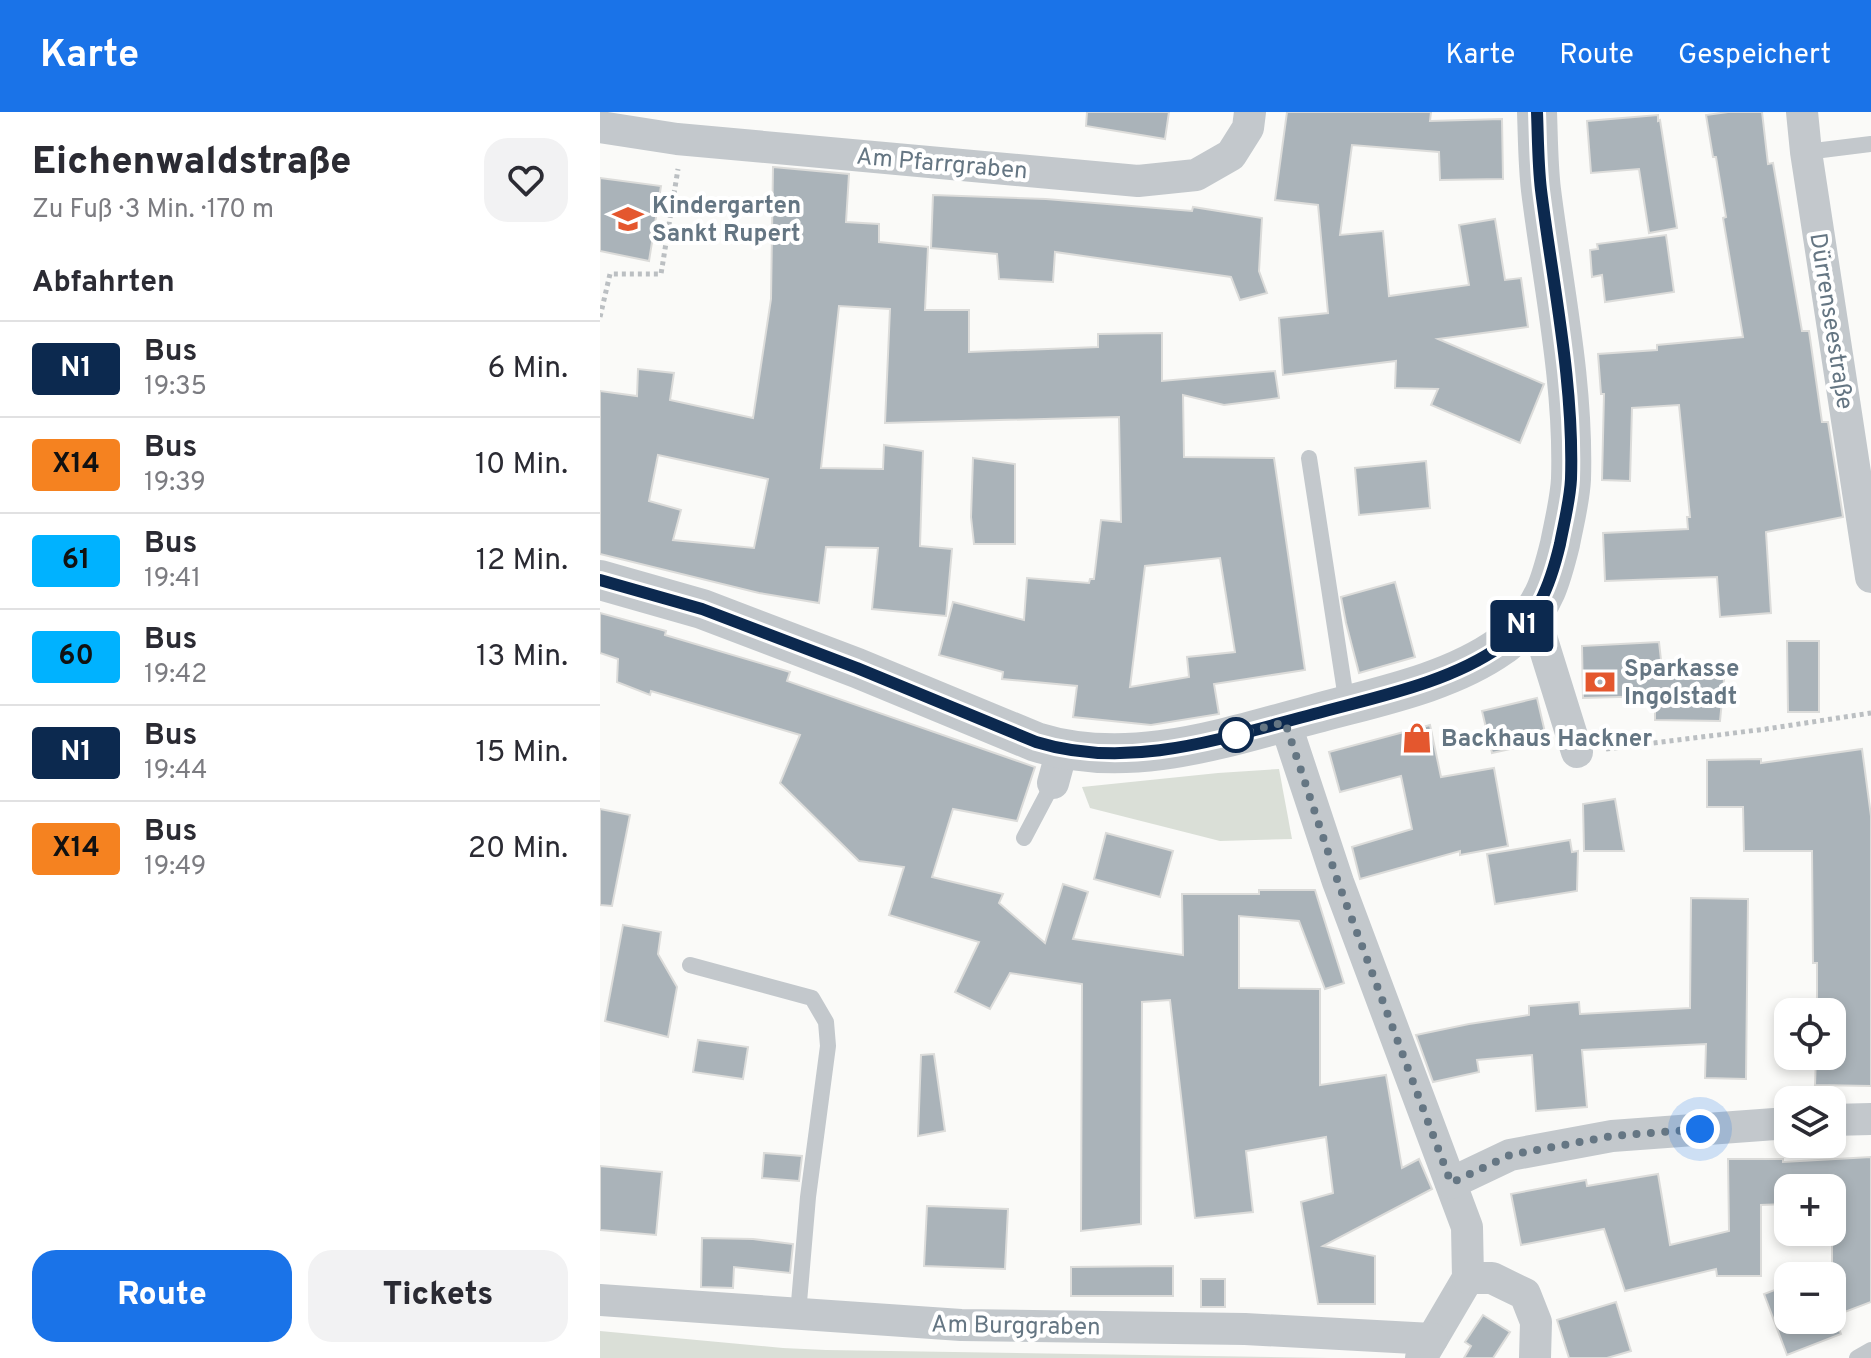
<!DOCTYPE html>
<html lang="de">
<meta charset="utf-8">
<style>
body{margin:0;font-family:Overpass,sans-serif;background:#f2f2f3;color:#2b2b33;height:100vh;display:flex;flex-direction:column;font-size:30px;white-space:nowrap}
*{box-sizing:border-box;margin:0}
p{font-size:26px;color:#7c7c81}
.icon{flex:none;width:44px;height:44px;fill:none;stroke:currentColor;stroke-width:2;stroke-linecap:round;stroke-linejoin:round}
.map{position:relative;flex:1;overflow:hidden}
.sheet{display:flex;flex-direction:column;background:#fff;width:600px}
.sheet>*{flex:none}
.badge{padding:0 16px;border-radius:6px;font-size:28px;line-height:52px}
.buttons{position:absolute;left:1174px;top:886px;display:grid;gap:16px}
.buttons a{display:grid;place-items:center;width:72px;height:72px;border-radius:16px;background:#fff;box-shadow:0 4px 12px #0003;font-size:40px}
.you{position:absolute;width:40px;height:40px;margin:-20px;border:6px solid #fff;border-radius:50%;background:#1a73e8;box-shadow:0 0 0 12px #1a73e833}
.map>.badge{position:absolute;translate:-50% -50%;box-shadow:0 0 0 4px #fff}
h2{padding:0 32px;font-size:30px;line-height:72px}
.round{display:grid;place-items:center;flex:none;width:84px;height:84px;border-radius:24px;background:#f2f2f3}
.overview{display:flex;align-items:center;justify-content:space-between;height:136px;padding:0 32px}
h1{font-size:38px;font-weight:800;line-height:60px}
.action{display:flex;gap:16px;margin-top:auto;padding:16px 32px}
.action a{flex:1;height:92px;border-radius:24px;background:#1a73e8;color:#fff;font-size:32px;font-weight:800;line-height:92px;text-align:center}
.action a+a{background:#f2f2f3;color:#2b2b33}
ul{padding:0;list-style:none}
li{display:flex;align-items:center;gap:24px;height:96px;padding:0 32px;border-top:2px solid #e1e1e2}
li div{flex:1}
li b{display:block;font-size:30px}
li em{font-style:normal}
li .badge{min-width:88px;font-weight:700;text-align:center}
header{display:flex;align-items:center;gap:48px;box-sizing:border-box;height:112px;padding:0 40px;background:#1a73e8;color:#fff}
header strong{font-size:38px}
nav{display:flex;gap:44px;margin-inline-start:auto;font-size:28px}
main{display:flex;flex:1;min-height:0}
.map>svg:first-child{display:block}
</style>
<header>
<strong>Karte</strong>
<nav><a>Karte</a><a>Route</a><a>Gespeichert</a></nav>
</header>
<main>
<section class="sheet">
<div class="overview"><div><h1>Eichenwaldstraße</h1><p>Zu Fuß · 3 Min. · 170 m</p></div><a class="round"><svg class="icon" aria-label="heart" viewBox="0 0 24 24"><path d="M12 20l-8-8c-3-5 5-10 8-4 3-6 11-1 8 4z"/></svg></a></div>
<h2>Abfahrten</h2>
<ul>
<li><span class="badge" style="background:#0c294f;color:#fff">N1</span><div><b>Bus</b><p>19:35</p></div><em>6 Min.</em></li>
<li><span class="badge" style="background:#f58220;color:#111">X14</span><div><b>Bus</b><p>19:39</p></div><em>10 Min.</em></li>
<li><span class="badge" style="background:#00b2ff;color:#111">61</span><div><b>Bus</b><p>19:41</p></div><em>12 Min.</em></li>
<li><span class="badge" style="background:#00b2ff;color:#111">60</span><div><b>Bus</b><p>19:42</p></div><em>13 Min.</em></li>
<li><span class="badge" style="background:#0c294f;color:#fff">N1</span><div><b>Bus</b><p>19:44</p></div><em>15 Min.</em></li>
<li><span class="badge" style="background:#f58220;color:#111">X14</span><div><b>Bus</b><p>19:49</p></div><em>20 Min.</em></li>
</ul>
<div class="action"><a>Route</a><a>Tickets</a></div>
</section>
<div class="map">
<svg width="1271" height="1246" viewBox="0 0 1271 1246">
<rect width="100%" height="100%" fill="#fafaf8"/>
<g fill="#dadfd7">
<path d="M679 657 692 727 620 729 490 696 482 675 618 661Z"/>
<path d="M0 1219 183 1236 226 1238 730 1246H0Z"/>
</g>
<g fill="#aab3b9" stroke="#dcdcda" stroke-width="2" fill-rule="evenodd">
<path d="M487 0H569L565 27 486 14Z"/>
<path d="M687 0H831L830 9 902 7 903 67 840 68 839 40 752 33 740 123 783 119 789 184 869 173 859 113 895 107 905 168 921 166 928 215 838 227 944 272 920 331 831 293 838 277 795 276 796 249 683 263 679 206 728 201 718 93 675 88Z"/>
<path d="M1128 0H1162L1168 52 1173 51 1202 219H1209L1222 310H1228L1243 405 1166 420 1171 501 1120 505 1117 465 1005 469 1003 421 1088 417 1087 405H1090L1079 293 1032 296 1030 369 1002 368 1004 282H1001L998 242 1057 238V233L1143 225 1123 106 1126 105 1116 45H1113L1106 3Z"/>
<path d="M1058 3V9L1060 8 1077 116 1049 121 1039 57 991 61 987 9Z"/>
<path d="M173 55 249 62 246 110 279 112V130L328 135 325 198H369V240L498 235V222L562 221V269L675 259 679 286 624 293 583 283 584 345 674 346 705 558 614 572 619 602 551 613 473 605 477 574 402 567 403 560 339 543 353 490 424 508 427 466 489 471 490 467H494L501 408 521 410 519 305 285 311 290 197 239 194 221 356 283 357 284 333 323 339 320 434 352 437 346 504 272 497 278 436 226 435 219 491 159 481 0 442V279L37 284 38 257 74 261 70 288 153 306 171 187ZM58 343 168 367 154 436 73 428 81 398 49 389ZM620 446 635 540 587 545 589 565 530 575 545 454Z"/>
<path d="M0 66 61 74 49 149 0 139Z"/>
<path d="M333 83 446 87 592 99 593 95 662 106 659 159 667 181 640 188 631 165 455 140 453 170 399 167 397 142 331 136Z"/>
<path d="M1066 123 1074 180 1005 190 1002 163 992 165 990 138 998 137 997 132Z"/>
<path d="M373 346 415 352V432H374L371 405Z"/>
<path d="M826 349 830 396 759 403 755 356Z"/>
<path d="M795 470 815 545 759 561 746 511 741 485Z"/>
<path d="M0 501 66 519 65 523 190 560 187 569 435 655 417 709 353 697 332 765 403 782 399 791 445 831 463 772 488 780 473 827 583 843 582 782H659V778H715L744 871 725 877 699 809 639 804V876L720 877V973L786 963 802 1056 819 1047 832 1077 723 1134 775 1144V1192H718L701 1090 733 1081 726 1025 646 1039 653 1100 595 1106 570 888 542 890 541 1112 481 1119 482 872 410 861 390 897 355 880 379 830 289 803 304 755 259 749 180 671 200 623 51 579 50 583 17 570 18 547 0 541Z"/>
<path d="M1187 529H1219V600H1188Z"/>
<path d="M1059 530 1062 557H1125L1120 609 1055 608V584L983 586 982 534Z"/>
<path d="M937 586 947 629 892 641 882 599Z"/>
<path d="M830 613 841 665 894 656 908 734 860 743V739L760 767 752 735 812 717 801 664 740 680 729 640Z"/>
<path d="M1262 637 1271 704V974L1215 973 1216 944H1232V900H1217V851H1213L1212 739H1144L1143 695H1107V648L1161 647V651Z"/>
<path d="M1015 687 1024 739H984L983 692Z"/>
<path d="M0 697 30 703 12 794 0 793Z"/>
<path d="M506 721 573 739 560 785 494 767Z"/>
<path d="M970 728 972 740 978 739 977 779 895 792 887 742Z"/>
<path d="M1091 786 1148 787 1146 967 1105 966 1106 932 982 938 987 995 936 999 932 943 877 948 879 960 833 970 816 923 869 912 929 903V894L979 890 980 902 1090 896Z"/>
<path d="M23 813 61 820 58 842 77 875 68 925 5 909Z"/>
<path d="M98 928 148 935 143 967 93 960Z"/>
<path d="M334 942 345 1019 318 1024 321 943Z"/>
<path d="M164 1041 202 1044 199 1069 162 1066Z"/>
<path d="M1271 1045V1190L1234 1204 1241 1222 1187 1243 1164 1182 1188 1173V1208H1232V1164H1213L1232 1157V1076H1184V1092L1161 1093V1164H1117L1116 1157 1025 1179 1004 1117 921 1133 911 1082 986 1068 987 1074 1058 1062 1070 1133 1129 1119 1128 1047H1183V1050Z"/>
<path d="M0 1054 62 1060 56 1123 0 1118Z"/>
<path d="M327 1094 408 1097 405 1157 324 1154Z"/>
<path d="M102 1126 153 1127 193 1132 190 1161 134 1155 133 1176 101 1175Z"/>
<path d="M573 1154V1184H471V1155Z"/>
<rect x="601" y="1167" width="24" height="28"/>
<path d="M1016 1190 1031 1239 1007 1246H969L957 1208Z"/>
<path d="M883 1203 910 1220 893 1246H864L871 1234 865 1230Z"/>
</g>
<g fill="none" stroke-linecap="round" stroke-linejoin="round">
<g stroke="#bbbfc2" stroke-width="5" stroke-dasharray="4 4" stroke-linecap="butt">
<path d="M0 205 10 162H61L78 57"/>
<path d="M1006 637 1166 617 1271 601"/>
</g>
<g stroke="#c3c8cc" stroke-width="16">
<path d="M1206 40 1271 32"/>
<path d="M709 346 747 593"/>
<path d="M424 726 453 671"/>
<path d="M90 853 212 886 226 910 228 934 208 1085 198 1202"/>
<path d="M1257 1246 1271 1238"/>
</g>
<g stroke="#c3c8cc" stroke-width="32">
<path d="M1202 0 1206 40 1271 465"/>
<path d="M0 15 77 27 538 69 596 63 631 43 648 16 650 0"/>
<path d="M934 502 977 640"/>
<path d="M685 610 738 770 867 1115 868 1166 821 1246"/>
<path d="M453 671 462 638"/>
<path d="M1232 1008 1271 1007"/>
<path d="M851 1071 910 1043 1012 1024 1188 1011"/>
<path d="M868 1166H892L925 1182 936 1210 935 1246"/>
<path d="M0 1188 361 1213 645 1217 832 1227"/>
</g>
<path stroke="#c3c8cc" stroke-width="40" d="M0 468 102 497 257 556 436 630C529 659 624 626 714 602 776 585 849 571 901 534 908 530 913 523 919 518 945 491 951 468 960 432 964 411 970 388 971 367 974 270 953 174 941 78 938 53 938 26 937 0"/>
</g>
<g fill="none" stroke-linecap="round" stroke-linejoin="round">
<g stroke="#fff" stroke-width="18">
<path id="line" d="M0 468 102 497 257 556 436 630C530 659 623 626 714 602 776 585 849 571 901 534 937 509 950 474 960 432 964 411 970 388 971 367 974 270 953 174 941 78 938 53 938 26 937 0"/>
</g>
<use href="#line" stroke="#0c294f" stroke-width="12"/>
<path stroke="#657683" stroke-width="8" stroke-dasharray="0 14.4" d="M636 623 685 610 738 770 851 1071 910 1043 1012 1024 1100 1017"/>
</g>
<defs>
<g id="school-bare" transform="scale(2.4)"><path d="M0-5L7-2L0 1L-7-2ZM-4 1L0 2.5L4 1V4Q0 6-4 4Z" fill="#e4572e" stroke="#fff" stroke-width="2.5" paint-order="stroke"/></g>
<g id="bank-bare" transform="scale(2.4)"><path d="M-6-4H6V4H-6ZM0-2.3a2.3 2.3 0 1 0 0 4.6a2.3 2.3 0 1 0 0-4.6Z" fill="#e4572e" stroke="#fff" stroke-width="2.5" paint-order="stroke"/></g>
<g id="shop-bare" transform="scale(2.4)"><path d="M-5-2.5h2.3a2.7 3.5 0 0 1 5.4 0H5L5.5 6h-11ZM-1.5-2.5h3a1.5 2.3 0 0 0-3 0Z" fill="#e4572e" stroke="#fff" stroke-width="2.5" paint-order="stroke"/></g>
</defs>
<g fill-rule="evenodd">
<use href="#school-bare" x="28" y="107"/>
<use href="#bank-bare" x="1000" y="570"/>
<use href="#shop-bare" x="817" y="626"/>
</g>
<circle fill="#fff" stroke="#0c294f" stroke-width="4" cx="636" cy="623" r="16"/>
<g text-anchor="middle" stroke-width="8" stroke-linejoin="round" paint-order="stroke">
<g font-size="24" fill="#657683" stroke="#fff">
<text transform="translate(342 51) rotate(5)" y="8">Am Pfarrgraben</text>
<text transform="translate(1232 209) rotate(81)" y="8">Dürrenseestraße</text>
<text transform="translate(416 1213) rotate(1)" y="8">Am Burggraben</text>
</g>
<g font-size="24" font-weight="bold" fill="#657683" stroke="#fff" text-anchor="start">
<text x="52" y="101">Kindergarten<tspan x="52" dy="28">Sankt Rupert</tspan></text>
<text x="1024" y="564">Sparkasse<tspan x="1024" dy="28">Ingolstadt</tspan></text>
<text x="841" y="634">Backhaus Hackner</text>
</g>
</g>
</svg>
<div class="buttons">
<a><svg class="icon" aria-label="locate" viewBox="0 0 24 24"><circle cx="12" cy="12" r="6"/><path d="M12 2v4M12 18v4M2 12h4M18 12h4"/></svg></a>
<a><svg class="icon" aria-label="layers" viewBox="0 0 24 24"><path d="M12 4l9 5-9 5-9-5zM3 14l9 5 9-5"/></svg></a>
<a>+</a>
<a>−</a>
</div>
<div class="you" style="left:1100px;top:1017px"></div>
<b class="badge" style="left:922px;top:514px;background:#0c294f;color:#fff">N1</b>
</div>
</main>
